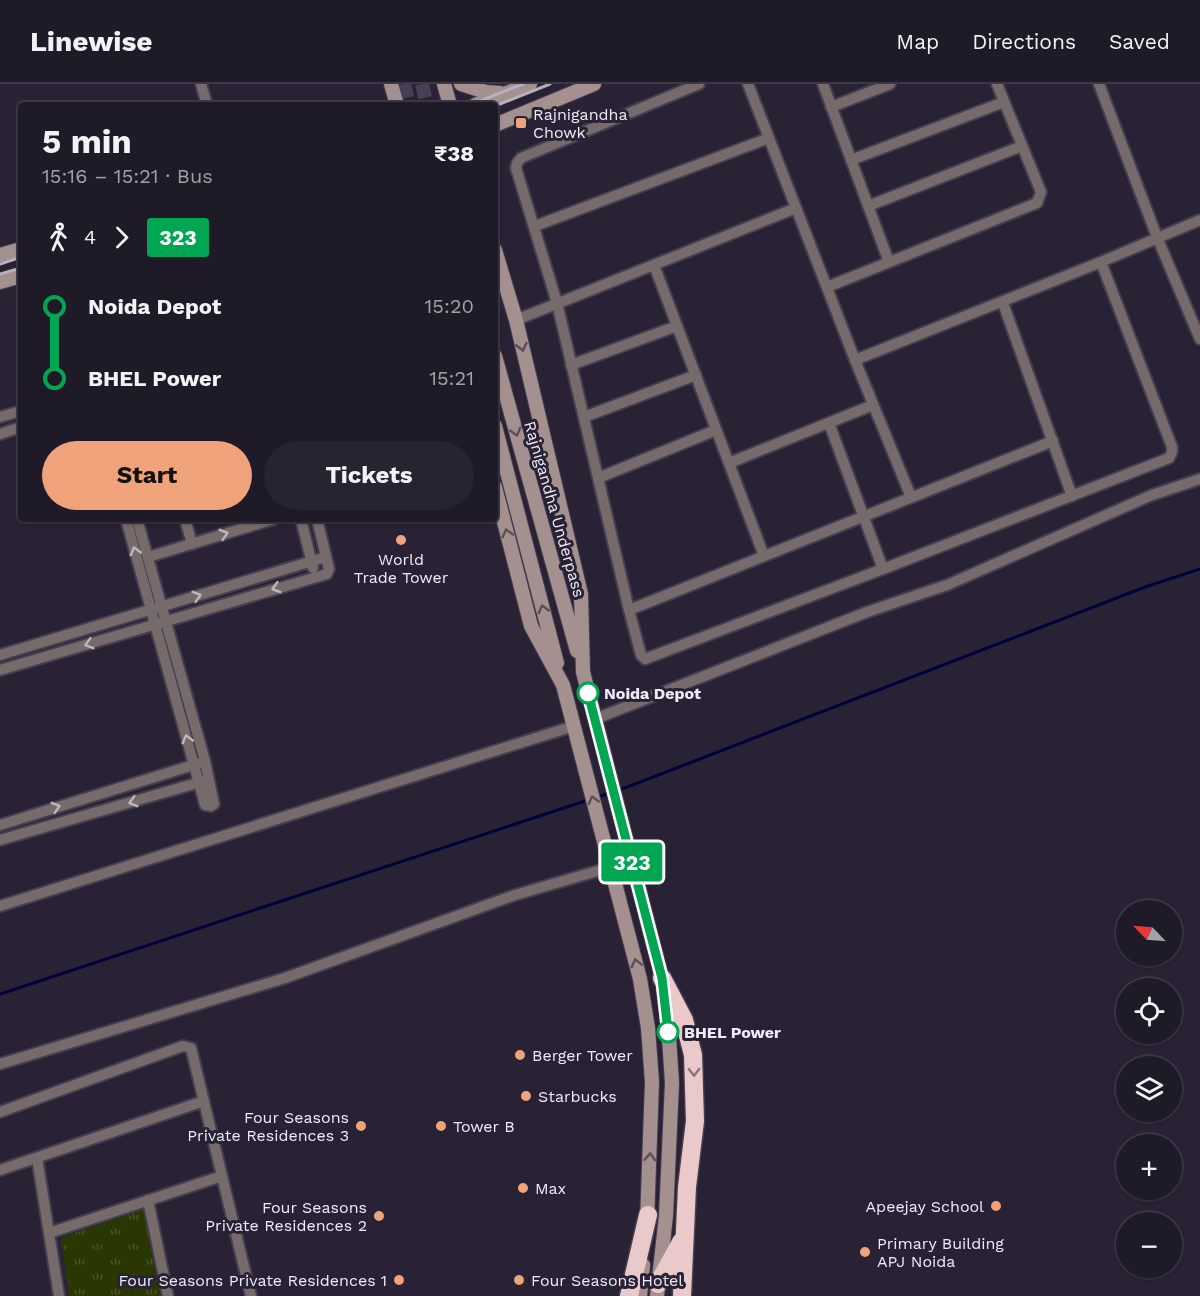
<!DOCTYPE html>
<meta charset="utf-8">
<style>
body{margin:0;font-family:"Work Sans",sans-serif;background:#272330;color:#f1f3f6;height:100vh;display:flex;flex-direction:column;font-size:22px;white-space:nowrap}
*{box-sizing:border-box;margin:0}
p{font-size:20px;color:#a1a1a8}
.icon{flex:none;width:33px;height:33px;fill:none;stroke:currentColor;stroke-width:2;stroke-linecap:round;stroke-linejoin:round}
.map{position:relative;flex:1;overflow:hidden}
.side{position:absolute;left:18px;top:18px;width:480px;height:420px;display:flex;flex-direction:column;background:#1f1a28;border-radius:6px;box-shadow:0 2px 4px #0004,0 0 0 2px #3c3845}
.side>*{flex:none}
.badge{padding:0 12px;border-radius:4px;font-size:21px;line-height:39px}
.needle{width:39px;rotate:295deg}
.tools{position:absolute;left:1116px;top:816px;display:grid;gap:12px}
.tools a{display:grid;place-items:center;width:66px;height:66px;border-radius:50%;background:#1f1a28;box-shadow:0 2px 4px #0004,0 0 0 2px #3c3845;font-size:30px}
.map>.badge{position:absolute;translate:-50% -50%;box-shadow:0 0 0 3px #fff}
.legs{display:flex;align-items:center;gap:9px;height:66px;padding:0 24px;font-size:20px}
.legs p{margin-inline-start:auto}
.overview{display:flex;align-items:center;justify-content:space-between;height:102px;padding:0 24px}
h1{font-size:33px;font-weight:700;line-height:45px}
.action{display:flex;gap:12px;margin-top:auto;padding:12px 24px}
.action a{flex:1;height:69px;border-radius:36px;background:#f0a27a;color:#111;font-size:24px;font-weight:700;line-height:69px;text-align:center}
.action a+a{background:#272330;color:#f1f3f6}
ul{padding:0 24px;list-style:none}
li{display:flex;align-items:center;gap:21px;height:72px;font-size:22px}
li i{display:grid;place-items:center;width:9px;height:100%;margin:0 8px;background:currentColor}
li i::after{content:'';width:15px;height:15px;margin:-8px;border:4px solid;border-radius:50%;background:#1f1a28}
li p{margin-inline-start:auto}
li:first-child i{background:linear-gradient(#0000 50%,currentColor 0)}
li:last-child i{background:linear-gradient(currentColor 50%,#0000 0)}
header{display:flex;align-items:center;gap:36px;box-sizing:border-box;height:84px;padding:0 30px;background:#1f1a28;border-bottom:2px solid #3c3845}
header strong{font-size:28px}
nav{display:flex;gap:33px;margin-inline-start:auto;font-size:21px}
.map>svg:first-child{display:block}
</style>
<header>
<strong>Linewise</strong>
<nav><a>Map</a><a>Directions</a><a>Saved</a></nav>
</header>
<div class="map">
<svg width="1200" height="1212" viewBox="0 0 1200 1212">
<defs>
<pattern id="park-tufts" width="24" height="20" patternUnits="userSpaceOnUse" patternTransform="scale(1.5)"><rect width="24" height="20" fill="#2b3702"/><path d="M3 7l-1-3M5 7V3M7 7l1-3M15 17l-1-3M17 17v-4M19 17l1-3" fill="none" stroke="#4a5428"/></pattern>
</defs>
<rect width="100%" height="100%" fill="#292235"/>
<path fill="url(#park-tufts)" d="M143 1125 161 1212H69L61 1154Z"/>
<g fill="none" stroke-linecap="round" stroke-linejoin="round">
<g stroke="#00023b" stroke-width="3">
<path d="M617 707 1145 503 1200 485"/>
<path d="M597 713 611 709"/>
<path d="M0 910 588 716"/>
</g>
<g stroke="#474052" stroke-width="14" stroke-dasharray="14 7" stroke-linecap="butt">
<path d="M404 0 409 21"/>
<path d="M422 0 427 21"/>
</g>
<g stroke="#453e50" stroke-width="14">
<g id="street">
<path d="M201 0 207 21"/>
<path d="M699 0 521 74 517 79 516 84 557 219 629 526 641 571 645 575 883 485 1169 374 1172 368V363L1101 178"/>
<path d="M748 0 855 276 911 413"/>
<path d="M823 0 889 178"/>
<path d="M1099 0 1157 153 1200 255"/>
<path d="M831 23 890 0"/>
<path d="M851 76 1004 18"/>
<path d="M868 122 1022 62"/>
<path d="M535 142 769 54"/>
<path d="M654 181 764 472"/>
<path d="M827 203 1037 119 1041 108 997 0"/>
<path d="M1003 219 1072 412"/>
<path d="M516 236 796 124"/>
<path d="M855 276 1101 178 1200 136"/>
<path d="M571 281 677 242"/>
<path d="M0 333 21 327"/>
<path d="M584 333 696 291"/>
<path d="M829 339 883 485"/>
<path d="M0 350 21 343"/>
<path d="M729 379 873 321"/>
<path d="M598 394 716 346"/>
<path d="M126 435 205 721 211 722 214 720 205 677 137 435"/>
<path d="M185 435 192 460"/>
<path d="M301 435 313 484"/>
<path d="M148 473 274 435"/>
<path d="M629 526 1053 357"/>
<path d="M0 571 326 473"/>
<path d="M0 586 327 490 329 485 317 435"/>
<path d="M595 635 867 528 947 501 1152 411 1200 395"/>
<path d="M0 741 200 679"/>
<path d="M0 756 204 697"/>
<path d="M0 822 574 642"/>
<path d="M0 980 285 894 515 811 611 783"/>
<path d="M0 1028 183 962 191 964 251 1212"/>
<path d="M37 1074 59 1212"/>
<path d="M0 1086 204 1017"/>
<path d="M148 1116 168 1212"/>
<path d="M49 1149 222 1092"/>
</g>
</g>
<g stroke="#453e50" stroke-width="16">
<g id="secondary">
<path d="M391 0 397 21"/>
<path d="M444 0 450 21"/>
<path d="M461 0 486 8 500 9"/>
<path d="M475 21 530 0"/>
<path d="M495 41 594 0"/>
<path d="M495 166 516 236 581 510 583 588 662 894 668 938 672 999 666 1132 657 1212"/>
<path d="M0 171 21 165"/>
<path d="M0 198 21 192"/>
<path d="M495 272 577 567"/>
<path d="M495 342 557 579"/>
<path d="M495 403 531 542 563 601 640 895 648 944 652 998 647 1138"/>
<path d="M640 1212 643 1181"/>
</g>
</g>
<g stroke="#453e50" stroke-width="21">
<g id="highway">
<path d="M662 894 684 936 693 971 695 1037 687 1103 682 1212"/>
<path d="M658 1200 681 1158"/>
<path d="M629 1212 648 1131"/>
</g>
</g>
<use href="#street" stroke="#776a6a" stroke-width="10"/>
<use href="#secondary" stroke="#a59090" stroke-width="14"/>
<use href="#highway" stroke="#e9c9c9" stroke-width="18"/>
<g stroke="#b5b1bf" stroke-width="3">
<path d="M470 21 523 0"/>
<path d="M495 22 550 0"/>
<path d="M0 180 21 173"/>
<path d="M0 190 21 184"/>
</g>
</g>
<defs><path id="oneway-chevron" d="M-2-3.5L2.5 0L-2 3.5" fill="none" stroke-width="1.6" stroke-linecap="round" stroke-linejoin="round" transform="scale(1.5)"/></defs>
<g stroke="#5b4e59">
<use href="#oneway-chevron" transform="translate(522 263) rotate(77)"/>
<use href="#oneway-chevron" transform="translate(516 348) rotate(74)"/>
<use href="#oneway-chevron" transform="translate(507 449) rotate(-105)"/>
<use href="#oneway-chevron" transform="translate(543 525) rotate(-105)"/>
<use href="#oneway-chevron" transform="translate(593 716) rotate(-105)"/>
<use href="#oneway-chevron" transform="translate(636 879) rotate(-104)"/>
<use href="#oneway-chevron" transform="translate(650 1073) rotate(-88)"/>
</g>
<g stroke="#beb7bf">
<use href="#oneway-chevron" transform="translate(224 450) rotate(-17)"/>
<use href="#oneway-chevron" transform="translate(135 467) rotate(-105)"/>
<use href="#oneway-chevron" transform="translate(276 504) rotate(164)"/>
<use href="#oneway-chevron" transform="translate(197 512) rotate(-17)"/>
<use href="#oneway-chevron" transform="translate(89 560) rotate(164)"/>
<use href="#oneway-chevron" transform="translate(187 655) rotate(-105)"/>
<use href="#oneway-chevron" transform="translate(133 718) rotate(164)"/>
<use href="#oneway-chevron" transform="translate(56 723) rotate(-17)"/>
</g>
<use stroke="#89767f" href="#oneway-chevron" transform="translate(694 988) rotate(89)"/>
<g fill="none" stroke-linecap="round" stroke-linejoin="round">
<g stroke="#fff" stroke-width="14">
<path id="line-1" d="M588 609 662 894 668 948"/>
</g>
<use href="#line-1" stroke="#00a651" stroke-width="9"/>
</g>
<g fill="#f0a27a" stroke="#292235" stroke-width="2">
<rect x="515" y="33" width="12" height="12" rx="3"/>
<circle cx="401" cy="456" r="6"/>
<circle cx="520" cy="971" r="6"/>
<circle cx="526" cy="1012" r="6"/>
<circle cx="361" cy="1042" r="6"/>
<circle cx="441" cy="1042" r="6"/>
<circle cx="523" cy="1104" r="6"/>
<circle cx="996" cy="1122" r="6"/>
<circle cx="379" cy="1132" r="6"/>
<circle cx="865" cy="1168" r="6"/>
<circle cx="399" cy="1196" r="6"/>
<circle cx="519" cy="1196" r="6"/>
</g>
<g fill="#fff" stroke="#00a651" stroke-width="3">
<circle cx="588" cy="609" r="10"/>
<circle cx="668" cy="948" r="10"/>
</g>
<g text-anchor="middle" stroke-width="6" stroke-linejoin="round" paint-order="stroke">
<g font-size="16" fill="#eeeaf7" stroke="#292235" text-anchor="start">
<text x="533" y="36">Rajnigandha<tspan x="533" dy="18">Chowk</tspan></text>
<text x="401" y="481" text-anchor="middle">World<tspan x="401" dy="18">Trade Tower</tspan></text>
<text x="532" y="977">Berger Tower</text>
<text x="538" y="1018">Starbucks</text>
<text x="349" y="1039" text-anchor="end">Four Seasons<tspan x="349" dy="18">Private Residences 3</tspan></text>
<text x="453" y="1048">Tower B</text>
<text x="535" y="1110">Max</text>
<text x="984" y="1128" text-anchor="end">Apeejay School</text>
<text x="367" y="1129" text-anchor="end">Four Seasons<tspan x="367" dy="18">Private Residences 2</tspan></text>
<text x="877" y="1165">Primary Building<tspan x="877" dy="18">APJ Noida</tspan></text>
<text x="387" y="1202" text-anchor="end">Four Seasons Private Residences 1</text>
<text x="531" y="1202">Four Seasons Hotel</text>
</g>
<g font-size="16" fill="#eeeaf7" stroke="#292235">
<text transform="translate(555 425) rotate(74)" y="6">Rajnigandha Underpass</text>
</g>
<g font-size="16" font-weight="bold" fill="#eeeaf7" stroke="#292235" text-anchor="start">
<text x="604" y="615">Noida Depot</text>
<text x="684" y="954">BHEL Power</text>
</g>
</g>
</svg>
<div class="tools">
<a><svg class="needle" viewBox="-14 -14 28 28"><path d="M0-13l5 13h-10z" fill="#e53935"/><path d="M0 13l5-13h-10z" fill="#a1a1a8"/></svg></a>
<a><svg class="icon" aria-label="locate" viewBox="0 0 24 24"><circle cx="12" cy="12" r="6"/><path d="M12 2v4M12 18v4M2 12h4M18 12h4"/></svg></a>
<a><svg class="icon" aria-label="layers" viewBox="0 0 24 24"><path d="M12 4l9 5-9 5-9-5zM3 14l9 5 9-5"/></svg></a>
<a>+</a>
<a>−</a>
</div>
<b class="badge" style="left:632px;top:778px;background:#00a651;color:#fff">323</b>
<section class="side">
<div class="overview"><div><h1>5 min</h1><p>15:16 – 15:21 · Bus</p></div><b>₹38</b></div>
<div class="legs"><svg class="icon" aria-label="walk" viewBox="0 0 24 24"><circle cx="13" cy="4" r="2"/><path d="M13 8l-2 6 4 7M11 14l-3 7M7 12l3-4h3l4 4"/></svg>4<svg class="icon" aria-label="forward" viewBox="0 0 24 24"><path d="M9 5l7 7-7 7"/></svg><b class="badge" style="background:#00a651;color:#fff">323</b></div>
<ul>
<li><i style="color:#00a651"></i><b>Noida Depot</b><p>15:20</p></li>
<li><i style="color:#00a651"></i><b>BHEL Power</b><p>15:21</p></li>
</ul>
<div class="action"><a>Start</a><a>Tickets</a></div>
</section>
</div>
